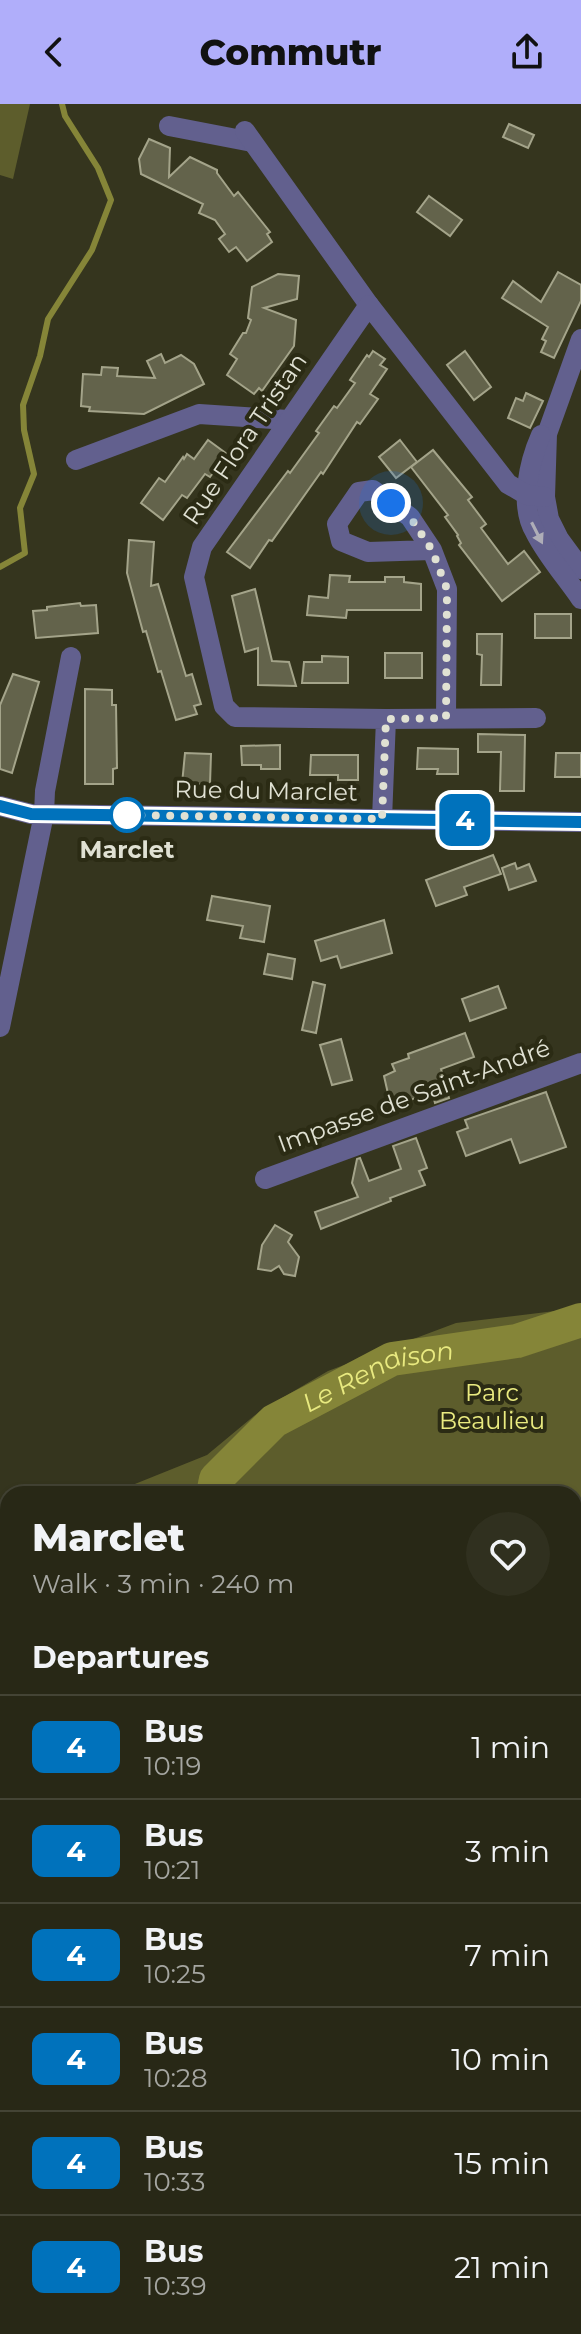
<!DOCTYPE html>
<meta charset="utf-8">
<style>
body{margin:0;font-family:Montserrat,sans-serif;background:#30301f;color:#f1f3f6;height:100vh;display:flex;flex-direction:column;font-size:30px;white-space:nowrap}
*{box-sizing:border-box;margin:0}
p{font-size:26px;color:#a5a6a1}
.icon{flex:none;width:44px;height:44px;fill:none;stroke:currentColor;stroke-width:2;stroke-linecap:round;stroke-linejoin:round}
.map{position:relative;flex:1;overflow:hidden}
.drawer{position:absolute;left:0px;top:1382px;width:582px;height:848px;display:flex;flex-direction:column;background:#282816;border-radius:24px 24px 0 0;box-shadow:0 2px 6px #0004,0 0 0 2px #444435}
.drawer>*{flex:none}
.badge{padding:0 16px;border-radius:12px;font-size:28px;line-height:52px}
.you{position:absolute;width:40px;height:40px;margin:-20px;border:6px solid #fff;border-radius:50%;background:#1a73e8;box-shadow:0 0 0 12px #1a73e833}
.map>.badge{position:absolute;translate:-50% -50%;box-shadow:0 0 0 4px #fff}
h2{padding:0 32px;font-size:30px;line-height:72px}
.round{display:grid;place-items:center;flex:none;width:84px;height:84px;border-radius:42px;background:#30301f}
.summary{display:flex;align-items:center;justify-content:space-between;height:136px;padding:0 32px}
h1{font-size:38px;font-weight:800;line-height:60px}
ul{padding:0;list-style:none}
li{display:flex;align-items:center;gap:24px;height:104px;padding:0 32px;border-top:2px solid #444435}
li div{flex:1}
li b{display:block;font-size:30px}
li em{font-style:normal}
li .badge{min-width:88px;font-weight:700;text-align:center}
header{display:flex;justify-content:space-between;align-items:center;height:104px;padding:0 32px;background:#b0aefa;color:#111;font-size:36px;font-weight:800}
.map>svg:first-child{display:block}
</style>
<header><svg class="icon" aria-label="back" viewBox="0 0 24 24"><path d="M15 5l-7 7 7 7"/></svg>Commutr<svg class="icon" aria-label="share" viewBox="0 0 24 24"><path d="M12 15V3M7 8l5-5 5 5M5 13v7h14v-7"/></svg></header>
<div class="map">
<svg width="581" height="2230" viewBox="0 0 581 2230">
<rect width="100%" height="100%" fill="#35351e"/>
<g fill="#5d5d2c">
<path d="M0 0H30L13 75 0 71Z"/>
<path d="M581 1201V1587L574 1585V1390H110L207 1351 260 1307 328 1267 456 1219 555 1207Z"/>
<path d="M8 1431V1569L0 1570V1434Z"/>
<path d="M8 1681V2222H199L197 2230H0V1683Z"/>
</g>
<path fill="#858538" d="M8 1684V1751L0 1753V1686Z"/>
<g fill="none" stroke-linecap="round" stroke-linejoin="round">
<path stroke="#858538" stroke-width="6" d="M0 463 25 449 20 404 34 370 24 326 23 301 40 252 48 215 92 146 111 96 98 64 65 12 62 0"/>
<g stroke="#858538" stroke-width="34">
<path id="s1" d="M213 1390 216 1375 274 1317 392 1255 517 1237 581 1216"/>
<path d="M0 1466 8 1463"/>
</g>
</g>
<g fill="#63634b" stroke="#a4a48a" stroke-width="2">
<path d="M509 20 534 31 528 44 503 33Z"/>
<path d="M149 35 170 44 169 73 190 53 217 66V69L234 92 238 88 270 128 267 130 272 138 247 157 236 143 229 148 219 135 225 130 215 116 199 109 203 100 141 70 139 55Z"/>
<path d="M429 92 462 116 450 132 417 108Z"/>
<path d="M558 168 581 181V197L554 254 541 248 546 237 542 235 548 223 502 194 513 177 541 198Z"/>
<path d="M278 170 299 172 297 195 264 204 296 216 294 242 262 287 259 284 254 290 227 271 237 255 230 250 243 229H246L251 216 248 214 252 183Z"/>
<path d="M373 247 385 255 380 261 387 265 370 290 378 295 360 320 357 318 323 370 321 368 272 437 269 436 250 464 227 448 288 367 290 369 319 329 316 327 334 302 337 304 355 279 350 276 367 251 369 253Z"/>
<path d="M465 247 491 283 474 296 447 261Z"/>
<path d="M161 250 165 259 181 251 194 260 204 280 144 310 89 307 90 303 81 302 83 270 101 271 102 263 118 264 117 272 155 274 147 257Z"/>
<path d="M526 289 543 297 530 324 508 314 516 294 523 297Z"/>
<path d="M208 336 227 350 210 373 205 370 187 394 182 391 163 416 141 399 159 374 165 378 183 353 184 355 187 350 194 355Z"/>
<path d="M400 336 417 358 396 374 379 353Z"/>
<path d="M433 346 472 393 468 396 486 420 481 424 508 460 524 447 540 468 502 497 459 441 461 439 457 432 458 431 445 413 448 411 411 363Z"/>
<path d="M129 436 154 438 151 482 158 480 186 572 192 570 201 600 194 602 197 610 176 616 161 567 158 568 146 527 143 528 127 469Z"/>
<path d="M330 471 350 472 349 478H385V473H404V478L421 480V506H347L346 514 307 511 309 492 328 494Z"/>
<path d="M255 485 272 557 289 558 296 582 258 581V544L245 548 232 492Z"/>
<path d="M80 499 81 502 96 501 98 529 36 534 33 507 47 506V503Z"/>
<rect x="535" y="510" width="36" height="24"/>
<path d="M477 530H502L501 581H481L482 551 477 550Z"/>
<rect x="385" y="549" width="37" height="25"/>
<path d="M322 552 348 553V579H302L304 558H322Z"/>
<path d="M13 570 39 578 12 669 0 665V601Z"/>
<path d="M85 585 112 586V601H116L117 664 113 665V680H85Z"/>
<path d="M478 630 525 631 524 687H500L501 648H478Z"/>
<path d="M280 641V665H261V661H242L241 642Z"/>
<path d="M418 644 458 645V670H437L438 665H417Z"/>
<path d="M185 649 211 650 210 680H182Z"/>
<path d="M556 649H581V673H555Z"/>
<path d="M311 651H358V676H338V671H310Z"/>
<path d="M493 751 501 770 464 783 467 791 436 802 426 776Z"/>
<path d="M515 759 517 765 529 760 536 777 509 786 502 764Z"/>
<path d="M212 792 270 802 264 838 240 834 243 822 207 816Z"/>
<path d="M384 816 392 849 341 864 337 852 321 857 315 837Z"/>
<path d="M268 850 295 855 292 875 264 870Z"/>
<path d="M313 878 325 881 316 929 302 926Z"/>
<path d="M498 882 506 904 470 917 462 895Z"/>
<path d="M465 929 474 953 441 965 449 994 435 999 432 988 391 1003 384 972 395 967 392 960 409 954 408 950Z"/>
<path d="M341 935 352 976 332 981 320 941Z"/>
<path d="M546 988 566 1043 520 1059 511 1035 466 1052 457 1028 468 1024 465 1016Z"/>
<path d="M416 1034 427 1064 419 1067 425 1081 390 1094 391 1097 321 1125 315 1108 358 1093 352 1079 357 1055 360 1054 369 1077 401 1065 393 1042Z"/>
<path d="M275 1121 292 1131 288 1138 299 1153 295 1172 284 1170 279 1162 271 1167 258 1165 262 1141Z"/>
</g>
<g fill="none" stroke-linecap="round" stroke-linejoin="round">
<g stroke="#62608e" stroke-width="20">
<path d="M169 22 252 38"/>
<path d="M245 27 369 201"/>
<path d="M581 235 547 330 545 393 549 415 559 435 581 465"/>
<path d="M541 331C529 358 519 401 535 428 547 452 566 473 581 495"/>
<path d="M76 356 199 310 288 316"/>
<path d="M432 446 368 448 341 437 337 420 359 388 373 386 410 413 432 446 447 485 446 614"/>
<path d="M386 615 536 614"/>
<path d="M0 702 31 710 581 718"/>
<path d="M382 715 386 615 235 613 224 602 194 473 202 443 369 201 508 380 527 391 545 393"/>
<path d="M0 923 44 710 45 687 71 553"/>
<path d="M265 1075 581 959"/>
<path d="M574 2012 581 2015"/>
<path d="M303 2230 305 2222"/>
<path d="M429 2230 433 2222"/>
</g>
<g stroke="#908ae7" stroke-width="20">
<path d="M0 1602 8 1600"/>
<path d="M574 1610 581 1612"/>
<path d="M0 1630 8 1628"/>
<path d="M574 1642 581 1644"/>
</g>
</g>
<defs><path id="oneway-solid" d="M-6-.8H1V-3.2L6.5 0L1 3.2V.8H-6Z" transform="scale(2)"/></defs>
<use fill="#aeadb7" href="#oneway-solid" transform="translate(537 429) rotate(63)"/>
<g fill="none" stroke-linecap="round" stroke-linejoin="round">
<g stroke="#fff" stroke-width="18">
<path id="line" d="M0 702 31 710 581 718"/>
</g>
<use href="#line" stroke="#0072bc" stroke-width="12"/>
<path stroke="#e0e1d3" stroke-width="8" stroke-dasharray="0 14.4" d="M127 711 382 715 386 615 446 614 447 485 432 446 410 413 391 399"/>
</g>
<circle fill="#fff" stroke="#0072bc" stroke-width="4" cx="127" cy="711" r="16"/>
<g text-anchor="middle" stroke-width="8" stroke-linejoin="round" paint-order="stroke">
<g font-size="24" fill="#e0e1d3" stroke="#2b2b14">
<text transform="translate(245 335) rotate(-56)" y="8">Rue Flora Tristan</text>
<text transform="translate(266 687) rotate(1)" y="8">Rue du Marclet</text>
<text transform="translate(414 992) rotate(-20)" y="8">Impasse de Saint-André</text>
</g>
<g font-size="24" font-weight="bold" fill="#e0e1d3" stroke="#2b2b14">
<text x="127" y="754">Marclet</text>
</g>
<g font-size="24" fill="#eaeb80" stroke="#2b2b14">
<text x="492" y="1297">Parc<tspan x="492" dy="28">Beaulieu</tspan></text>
</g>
<g font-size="26" font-style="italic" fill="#e9ea80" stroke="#2b2b14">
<text dy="9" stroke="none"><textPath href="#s1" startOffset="212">Le Renaison</textPath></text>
</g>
</g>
</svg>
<div class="you" style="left:391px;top:399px"></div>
<b class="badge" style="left:465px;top:716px;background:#0072bc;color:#fff">4</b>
<section class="drawer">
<div class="summary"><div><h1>Marclet</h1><p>Walk · 3 min · 240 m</p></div><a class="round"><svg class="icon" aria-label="heart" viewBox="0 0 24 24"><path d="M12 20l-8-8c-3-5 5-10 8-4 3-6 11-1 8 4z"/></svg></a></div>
<h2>Departures</h2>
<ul>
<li><span class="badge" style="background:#0072bc;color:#fff">4</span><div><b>Bus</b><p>10:19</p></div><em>1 min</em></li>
<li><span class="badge" style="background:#0072bc;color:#fff">4</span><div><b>Bus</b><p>10:21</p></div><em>3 min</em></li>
<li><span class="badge" style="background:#0072bc;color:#fff">4</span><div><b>Bus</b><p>10:25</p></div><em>7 min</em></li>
<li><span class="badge" style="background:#0072bc;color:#fff">4</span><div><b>Bus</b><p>10:28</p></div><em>10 min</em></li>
<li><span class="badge" style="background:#0072bc;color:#fff">4</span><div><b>Bus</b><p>10:33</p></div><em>15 min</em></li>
<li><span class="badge" style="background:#0072bc;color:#fff">4</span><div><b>Bus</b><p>10:39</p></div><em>21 min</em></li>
</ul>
</section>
</div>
